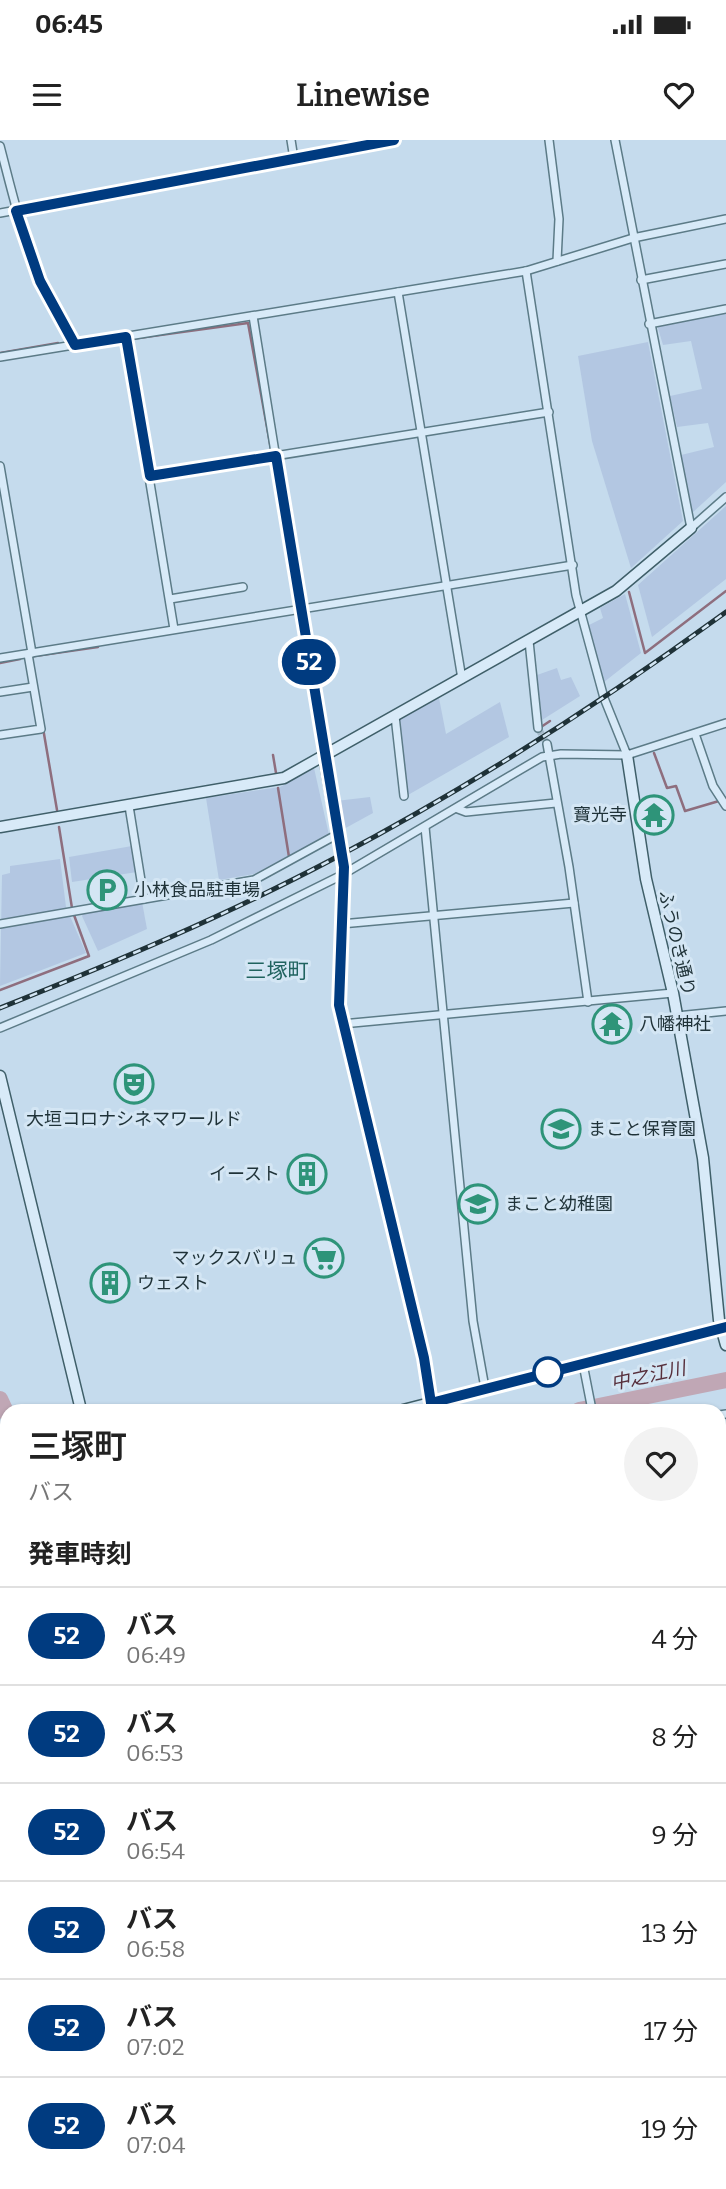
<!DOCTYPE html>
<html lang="ja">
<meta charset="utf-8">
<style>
body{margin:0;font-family:Bitter,"Noto Sans JP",serif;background:#f2f2f2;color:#222;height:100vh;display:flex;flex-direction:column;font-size:26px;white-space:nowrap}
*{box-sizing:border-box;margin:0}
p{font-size:23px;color:#767676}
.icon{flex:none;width:38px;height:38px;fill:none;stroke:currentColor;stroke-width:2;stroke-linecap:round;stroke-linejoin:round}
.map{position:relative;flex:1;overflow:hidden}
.side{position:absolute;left:0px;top:1264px;width:726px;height:786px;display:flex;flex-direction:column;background:#fff;border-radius:21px 21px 0 0;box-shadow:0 2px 5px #0004}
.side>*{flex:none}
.badge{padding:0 14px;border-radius:23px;font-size:24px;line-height:46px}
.map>.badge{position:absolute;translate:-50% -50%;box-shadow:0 0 0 4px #fff}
h2{padding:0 28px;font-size:26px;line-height:63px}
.round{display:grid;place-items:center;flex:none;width:74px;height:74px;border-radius:37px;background:#f2f2f2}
.overview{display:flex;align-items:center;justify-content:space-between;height:119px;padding:0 28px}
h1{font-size:33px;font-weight:600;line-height:52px}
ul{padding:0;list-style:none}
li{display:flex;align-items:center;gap:21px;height:98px;padding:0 28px;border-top:2px solid #e0e0e0}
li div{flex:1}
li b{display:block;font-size:26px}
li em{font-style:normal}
li .badge{min-width:77px;font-weight:700;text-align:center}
.status{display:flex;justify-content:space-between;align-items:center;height:49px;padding:0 35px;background:#fff;direction:ltr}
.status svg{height:19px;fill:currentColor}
header{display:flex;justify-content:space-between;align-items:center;height:91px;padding:0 28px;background:#fff;font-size:32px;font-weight:600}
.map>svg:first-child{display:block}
</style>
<div class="status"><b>06:45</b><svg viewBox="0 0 49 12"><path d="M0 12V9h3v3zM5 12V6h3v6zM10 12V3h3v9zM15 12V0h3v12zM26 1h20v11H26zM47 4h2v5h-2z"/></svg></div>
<header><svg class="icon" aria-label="menu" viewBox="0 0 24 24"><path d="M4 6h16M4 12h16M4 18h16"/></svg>Linewise<svg class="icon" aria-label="heart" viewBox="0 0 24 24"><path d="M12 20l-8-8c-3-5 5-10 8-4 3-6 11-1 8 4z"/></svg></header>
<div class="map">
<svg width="726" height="2049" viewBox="0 0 726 2049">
<rect width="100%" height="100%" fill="#c5dbed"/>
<g fill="#b3c7e2">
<path d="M726 173V342L692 373 681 315 714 307 708 283 677 287 670 256 702 249 691 201 663 205 657 185Z"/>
<path d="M648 202 683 381 631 428 592 301 578 216Z"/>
<path d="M726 366V439L652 497 638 445Z"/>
<path d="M625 454 641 513 604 542 589 485 603 478 600 468Z"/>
<path d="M557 528 561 540 571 537 580 556 542 580 537 535Z"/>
<path d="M439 558 446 594 500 562 509 597 408 655 398 579Z"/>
<path d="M314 628 329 695 254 734 219 740 206 658 280 647Z"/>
<path d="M370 657 373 673 342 690 336 661Z"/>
<path d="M132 706 137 732 72 742 69 717Z"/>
<path d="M60 719 66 767 86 813 0 846 2 735 10 733V726Z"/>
<path d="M142 762 147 789 98 811 82 776 84 772Z"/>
</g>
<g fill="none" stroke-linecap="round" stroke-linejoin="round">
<g stroke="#8e6e7e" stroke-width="2.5">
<path d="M131 199 248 183 271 309"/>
<path d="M0 213 58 203"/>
<path d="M273 324 296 463"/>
<path d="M629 452 645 513 726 451"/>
<path d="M298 477 302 501"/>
<path d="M35 516 98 507"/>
<path d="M0 523 20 519"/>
<path d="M540 584 541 587 550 581"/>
<path d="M43 588 57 670"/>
<path d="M654 613 667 648 676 646 685 671 719 661"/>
<path d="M273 615 276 633"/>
<path d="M278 648 289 717"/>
<path d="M330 676 333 694"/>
<path d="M59 687 72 768"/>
<path d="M0 850 89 816 74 775"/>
</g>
<g stroke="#c0a7b5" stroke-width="16">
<path d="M0 1259 7 1274"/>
<path d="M579 1270 726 1240"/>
<path d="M70 2049V2042"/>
</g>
<path stroke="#a4b9c9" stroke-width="7" stroke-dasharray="7 3.5" stroke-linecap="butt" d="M538 588 547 604"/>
<g stroke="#5c7b87" stroke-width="10">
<g id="street">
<path d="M291 0 294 19"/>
<path d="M549 0 559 79 557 121"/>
<path d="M615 0 691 388 726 357"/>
<path d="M0 6C18 75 33 146 75 205"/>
<path d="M0 73 394 0"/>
<path d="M526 131 576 455 604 558 627 615"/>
<path d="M641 140 726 124"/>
<path d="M398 152 462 539"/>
<path d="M253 176 324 616"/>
<path d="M649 184 726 169"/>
<path d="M126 197 174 489"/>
<path d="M0 217 526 131 633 98 726 79"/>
<path d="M0 326 32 513"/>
<path d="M150 336 549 272"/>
<path d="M170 459 243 447"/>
<path d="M529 501 538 588"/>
<path d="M0 518 573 425"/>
<path d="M0 552 33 547"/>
<path d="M395 576 404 656"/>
<path d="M695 594 713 646 726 666"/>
<path d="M0 595 41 589 28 514"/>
<path d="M547 604 569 727 588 862"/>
<path d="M129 666 144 759"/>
<path d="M458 669 466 672 556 663"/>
<path d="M425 687 473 1181 485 1248"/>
<path d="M0 784 254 740 338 694"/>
<path d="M341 784 574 763"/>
<path d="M677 876 726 871"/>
<path d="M342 884 673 853"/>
<path d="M0 888 211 800 342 735 542 617 561 614 627 615 726 583"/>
<path d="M583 1224 592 1270"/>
<path d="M719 1275 726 1274"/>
<path d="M719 1407 726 1405"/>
<path d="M0 1410 7 1409"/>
<path d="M0 1456H7"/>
<path d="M719 1476 726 1475"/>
<path d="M719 1520 726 1519"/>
<path d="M0 1539 7 1538"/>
<path d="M719 1562 726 1561"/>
<path d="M719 1588 726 1586"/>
<path d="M0 1640 7 1639"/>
<path d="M719 1652 726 1650"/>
<path d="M719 1718 726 1716"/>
<path d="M0 1753H7"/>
<path d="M719 1782 726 1780"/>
<path d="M719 1868 726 1900"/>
<path d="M0 1893 7 1892"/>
<path d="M719 1930 726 1929"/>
<path d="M159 2042 160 2049"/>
<path d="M297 2042 298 2049"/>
<path d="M596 2042 598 2049"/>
<path d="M109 2049 134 2042"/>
<path d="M494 2049 525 2042"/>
</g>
</g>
<g stroke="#3f5f69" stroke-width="13">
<g id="secondary">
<path d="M627 615 646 739 673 853 703 1018 719 1180 726 1205"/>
<path d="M324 616 344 727 339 865 424 1218 431 1263"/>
<path d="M0 687 284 638 616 451 691 388"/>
<path d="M0 936 81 1270"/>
<path d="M403 1270 725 1187"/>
<path d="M0 1352H7"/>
<path d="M426 2042 428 2049"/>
</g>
</g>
<g stroke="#304d55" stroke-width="14">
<g id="primary">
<path d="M719 1852 726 1850"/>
<path d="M0 1983 7 1982"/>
</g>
</g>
<use href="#street" stroke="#d8eaf8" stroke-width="7"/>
<use href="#secondary" stroke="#d8eaf8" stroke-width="10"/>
<use href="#primary" stroke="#9fccee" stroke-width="10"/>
<g stroke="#1f3238" stroke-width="5">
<path id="rail" d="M0 868C113 823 225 776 333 719 470 647 601 563 726 472"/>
</g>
<use href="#rail" stroke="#d4e6f4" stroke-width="2.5" stroke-dasharray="8" stroke-linecap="butt"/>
</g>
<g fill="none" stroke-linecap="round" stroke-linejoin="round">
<g stroke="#fff" stroke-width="16">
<path id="line" d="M394 0 16 71 40 141 75 205 126 197 150 336 276 316 344 727 339 865 424 1218 431 1263 726 1187"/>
</g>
<use href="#line" stroke="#003b80" stroke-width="10"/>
</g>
<defs>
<g id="temple-ring" transform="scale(2.0125)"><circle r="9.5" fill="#d4e6f4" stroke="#2e9479" stroke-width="1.5"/><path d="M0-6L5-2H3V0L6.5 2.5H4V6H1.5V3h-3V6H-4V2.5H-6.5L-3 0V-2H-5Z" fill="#2e9479"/></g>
<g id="parking-ring" transform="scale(2.0125)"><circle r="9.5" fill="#d4e6f4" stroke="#2e9479" stroke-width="1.5"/><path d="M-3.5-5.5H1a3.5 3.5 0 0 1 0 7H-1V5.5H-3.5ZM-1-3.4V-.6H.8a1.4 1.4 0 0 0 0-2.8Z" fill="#2e9479"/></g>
<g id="theatre-ring" transform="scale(2.0125)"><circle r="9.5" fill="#d4e6f4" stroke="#2e9479" stroke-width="1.5"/><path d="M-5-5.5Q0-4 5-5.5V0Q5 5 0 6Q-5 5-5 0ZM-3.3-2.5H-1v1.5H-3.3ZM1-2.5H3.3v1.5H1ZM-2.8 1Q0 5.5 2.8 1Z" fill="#2e9479"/></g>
<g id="school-ring" transform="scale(2.0125)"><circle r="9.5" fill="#d4e6f4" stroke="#2e9479" stroke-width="1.5"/><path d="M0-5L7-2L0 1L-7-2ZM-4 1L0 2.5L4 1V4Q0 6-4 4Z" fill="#2e9479"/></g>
<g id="building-ring" transform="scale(2.0125)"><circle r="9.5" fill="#d4e6f4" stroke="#2e9479" stroke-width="1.5"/><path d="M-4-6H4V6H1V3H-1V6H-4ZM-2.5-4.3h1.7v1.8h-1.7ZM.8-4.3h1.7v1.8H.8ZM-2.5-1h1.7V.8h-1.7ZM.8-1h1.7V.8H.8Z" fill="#2e9479"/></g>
<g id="supermarket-ring" transform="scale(2.0125)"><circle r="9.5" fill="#d4e6f4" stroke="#2e9479" stroke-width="1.5"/><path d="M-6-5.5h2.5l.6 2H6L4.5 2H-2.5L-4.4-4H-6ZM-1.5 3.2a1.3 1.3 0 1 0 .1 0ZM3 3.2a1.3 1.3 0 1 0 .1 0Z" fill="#2e9479"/></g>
</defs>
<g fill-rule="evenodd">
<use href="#temple-ring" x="654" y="675"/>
<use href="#parking-ring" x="107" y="750"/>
<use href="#temple-ring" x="612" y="884"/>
<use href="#theatre-ring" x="134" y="944"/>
<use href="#school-ring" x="561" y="989"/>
<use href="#building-ring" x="307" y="1034"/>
<use href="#school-ring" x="478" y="1064"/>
<use href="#supermarket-ring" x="324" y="1118"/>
<use href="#building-ring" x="110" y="1143"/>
</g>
<circle fill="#fff" stroke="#003b80" stroke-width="3.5" cx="548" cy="1232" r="14"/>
<g text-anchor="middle" stroke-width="6" stroke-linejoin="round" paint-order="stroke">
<g font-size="18" fill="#1f3238" stroke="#d4e6f4" text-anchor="start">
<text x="627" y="681" text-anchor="end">寶光寺</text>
<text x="134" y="756">小林食品駐車場</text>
<text x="639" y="890">八幡神社</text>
<text x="134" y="985" text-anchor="middle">大垣コロナシネマワールド</text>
<text x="588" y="995">まこと保育園</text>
<text x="280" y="1040" text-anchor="end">イースト</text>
<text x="505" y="1070">まこと幼稚園</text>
<text x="297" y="1124" text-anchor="end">マックスバリュ</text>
<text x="137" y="1149">ウェスト</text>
</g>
<g font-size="18" fill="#1f3238" stroke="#d4e6f4">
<text transform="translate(677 803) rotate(77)" y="6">ふうのき通り</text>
</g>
<g font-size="19" font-style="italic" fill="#572f3c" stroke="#d4e6f4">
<text transform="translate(648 1235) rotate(-12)" y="7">中之江川</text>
</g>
<g font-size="21" fill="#20635f" stroke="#d4e6f4">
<text x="277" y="838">三塚町</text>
</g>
</g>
</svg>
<b class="badge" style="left:309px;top:522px;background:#003b80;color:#fff">52</b>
<section class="side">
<div class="overview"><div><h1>三塚町</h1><p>バス</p></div><a class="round"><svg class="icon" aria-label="heart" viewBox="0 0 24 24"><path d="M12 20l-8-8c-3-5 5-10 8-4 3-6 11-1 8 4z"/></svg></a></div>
<h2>発車時刻</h2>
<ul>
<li><span class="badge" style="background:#003b80;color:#fff">52</span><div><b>バス</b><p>06:49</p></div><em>4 分</em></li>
<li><span class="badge" style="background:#003b80;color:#fff">52</span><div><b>バス</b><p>06:53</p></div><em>8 分</em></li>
<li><span class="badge" style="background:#003b80;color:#fff">52</span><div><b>バス</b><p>06:54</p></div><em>9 分</em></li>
<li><span class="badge" style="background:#003b80;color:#fff">52</span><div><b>バス</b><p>06:58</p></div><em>13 分</em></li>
<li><span class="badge" style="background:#003b80;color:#fff">52</span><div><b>バス</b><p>07:02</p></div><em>17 分</em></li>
<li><span class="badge" style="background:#003b80;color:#fff">52</span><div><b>バス</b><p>07:04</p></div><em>19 分</em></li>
</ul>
</section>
</div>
